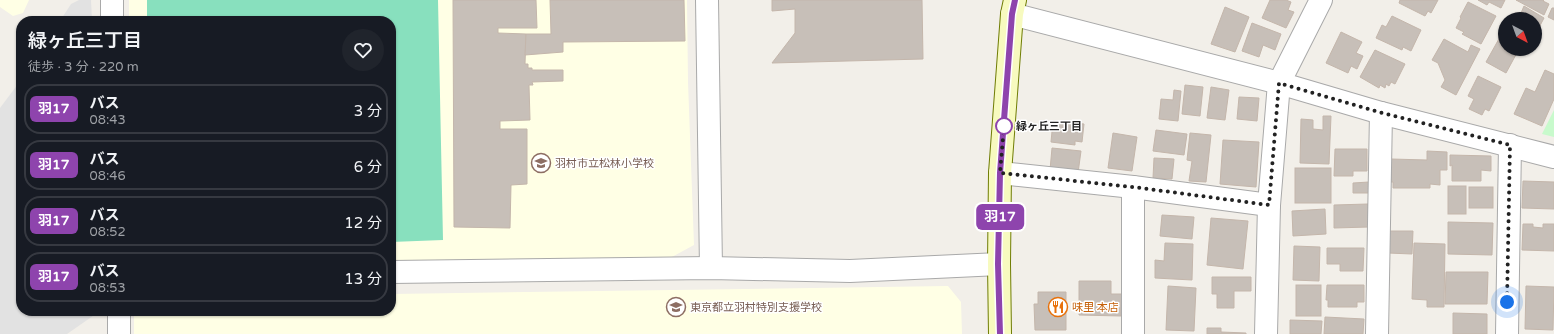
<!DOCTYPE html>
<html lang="ja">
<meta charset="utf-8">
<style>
body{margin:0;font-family:"Varela Round","Noto Sans JP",sans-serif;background:#20242c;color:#f1f3f6;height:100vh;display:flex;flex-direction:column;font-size:15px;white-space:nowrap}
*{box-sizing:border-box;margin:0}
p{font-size:13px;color:#9ea1a6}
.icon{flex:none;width:22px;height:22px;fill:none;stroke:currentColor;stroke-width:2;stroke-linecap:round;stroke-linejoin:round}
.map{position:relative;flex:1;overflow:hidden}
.side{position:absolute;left:16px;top:16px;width:380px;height:300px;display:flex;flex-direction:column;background:#171b24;border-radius:16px;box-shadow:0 1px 3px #0004}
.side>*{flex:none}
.badge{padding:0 8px;border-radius:6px;font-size:14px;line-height:26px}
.needle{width:26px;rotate:139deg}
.buttons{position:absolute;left:1498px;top:12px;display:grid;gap:8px}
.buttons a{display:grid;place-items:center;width:44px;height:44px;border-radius:50%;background:#171b24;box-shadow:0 1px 3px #0004;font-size:20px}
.you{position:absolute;width:20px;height:20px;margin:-10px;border:3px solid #fff;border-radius:50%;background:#1a73e8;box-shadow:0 0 0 6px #1a73e833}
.map>.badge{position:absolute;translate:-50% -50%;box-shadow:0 0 0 2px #fff}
.round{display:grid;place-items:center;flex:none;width:42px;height:42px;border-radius:21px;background:#20242c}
.summary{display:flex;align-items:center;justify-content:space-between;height:68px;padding:0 12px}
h1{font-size:19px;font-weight:600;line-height:30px}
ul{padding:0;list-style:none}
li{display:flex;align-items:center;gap:12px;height:50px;margin:0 8px 6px;padding:0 4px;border:2px solid #363941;border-radius:16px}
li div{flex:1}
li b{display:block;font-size:15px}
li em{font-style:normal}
li .badge{min-width:44px;font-weight:700;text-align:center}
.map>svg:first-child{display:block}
</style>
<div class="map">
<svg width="1554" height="334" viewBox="0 0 1554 334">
<rect width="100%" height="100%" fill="#f2efe9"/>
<g fill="#ffffe5">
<path d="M0 0H29L23 13 13 16 0 7Z"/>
<path d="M129 0H687L688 82 694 245 670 258 391 263V21H129Z"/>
<path d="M948 286 961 302 962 334H134V311H391V294Z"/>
</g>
<path fill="#c8facc" d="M1554 110V137L1542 134Z"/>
<path fill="#88e0be" d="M147 0H438L443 240 391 242V21H147Z"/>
<g fill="#e2e2e2">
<path d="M79 0H91L92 21H60L71 4Z"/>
<path d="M21 80V311H100L67 334H0V108Z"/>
</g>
<g fill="#c7bfb8" stroke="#c4b6ab">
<path d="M453 0H536L537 28H498V33L526 34 525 64H528V68H532V70H563V81L532 82 533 85H529L530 120 500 121V129H527V184L511 185 510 228 454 227Z"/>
<path d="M550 0H684L685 41 563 42V52L525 55 526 34H551Z"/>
<path d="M772 0H922L923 59 772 63 795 33V9L772 11Z"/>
<path d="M1270 0H1286L1291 2 1288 10 1294 12 1286 28 1262 18Z"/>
<path d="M1400 0H1438L1431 13 1428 11 1425 16 1399 3Z"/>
<path d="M1478 0H1505L1501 8 1489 2 1487 5Z"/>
<path d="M1516 0H1544L1543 1 1549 4 1544 15Z"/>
<path d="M1468 2 1496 16 1481 44 1462 34 1464 32 1456 28 1461 18 1460 17Z"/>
<path d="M1524 6 1544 18 1535 35V19H1513L1517 13H1521Z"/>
<path d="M1225 7 1249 17 1235 52 1211 44Z"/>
<path d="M1552 8H1554V20L1548 17Z"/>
<path d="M1392 16 1421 30 1411 51 1403 47 1402 50 1376 38 1382 25 1386 27Z"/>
<path d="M1252 23 1281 34 1275 50 1263 45 1259 57 1242 51Z"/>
<path d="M1341 32 1362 42 1356 53 1363 56 1357 69 1351 66 1348 73 1326 63Z"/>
<path d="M1500 37 1505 40V49H1519L1506 73 1486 62Z"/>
<path d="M1444 39 1468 52 1471 45 1480 49 1456 95 1441 87 1445 80 1438 63 1432 60Z"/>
<path d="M1375 50 1405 64 1395 84 1391 82 1389 86 1386 84 1385 88 1380 85 1379 88 1360 77Z"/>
<path d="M1545 70 1554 74V99L1542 126 1514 114 1526 88 1535 92Z"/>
<path d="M1478 76 1501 87 1489 111 1485 109 1482 115 1469 109 1474 99 1468 96Z"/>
<path d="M1185 85 1203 87 1200 116 1182 114Z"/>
<path d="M1211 87 1229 90 1225 120 1207 118Z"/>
<path d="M1174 90 1181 91 1178 121 1159 119 1161 99 1173 100Z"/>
<path d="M1239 97 1259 98 1257 121 1237 119Z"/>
<path d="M1323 116H1331L1329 164 1300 163 1301 119 1313 120V129L1323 130Z"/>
<path d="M1053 121 1084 124 1082 142 1075 141V145L1051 142Z"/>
<path d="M1156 130 1187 134 1184 155 1153 151Z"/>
<path d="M1113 133 1137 137 1132 171 1108 168Z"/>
<path d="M1190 133 1211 135 1206 182 1189 181 1192 161 1187 160Z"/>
<path d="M1223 140 1259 142 1256 187 1220 184Z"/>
<path d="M1052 148 1081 151 1078 173 1050 170Z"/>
<path d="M1335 149H1367V171H1353V176H1334Z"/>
<path d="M1427 151 1447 152V170H1440V185L1430 184V188H1393V182H1391V159L1427 160Z"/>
<path d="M1450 155 1491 156V171L1481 170V181H1452V165L1450 166Z"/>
<path d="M1154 158 1174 159 1172 179 1153 178Z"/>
<rect x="1295" y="168" width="36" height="35"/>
<path d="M1523 181 1554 182V209L1522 208Z"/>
<path d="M1369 182 1370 193H1353V183Z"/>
<rect x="1448" y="186" width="18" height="28"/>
<rect x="1469" y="187" width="24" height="21"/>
<path d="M1368 204 1369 227 1334 228V205Z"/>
<path d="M1325 209 1326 234 1293 236 1292 211Z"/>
<path d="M1162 215 1194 217 1192 239 1160 236Z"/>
<path d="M1211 218 1248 221 1243 269 1207 265Z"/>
<path d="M1448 222 1493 223 1492 255 1448 254Z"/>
<path d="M1523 224H1533V227L1543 228V224H1554V251L1522 250Z"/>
<path d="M1388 231H1413L1412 254 1388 253Z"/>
<path d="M1165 243 1193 244 1192 280 1155 278V260L1164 261Z"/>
<path d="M1414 243 1445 244 1444 307H1427V300L1412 299Z"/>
<path d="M1294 246 1320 247 1319 281 1293 280Z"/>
<path d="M1327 248H1364L1363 271H1340V264H1327Z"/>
<path d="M1446 272H1488L1487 304H1445Z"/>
<path d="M1212 277H1251V291H1234V308H1217V294H1212Z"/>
<path d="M1079 281H1111V294H1122L1121 316 1079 315Z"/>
<rect x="1296" y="285" width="25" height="31"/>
<path d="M1327 285H1364V302H1357V307H1328V300H1326Z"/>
<path d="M1168 286 1196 288 1194 331 1166 330Z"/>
<path d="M1526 286 1554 287 1553 330 1525 329Z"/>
<path d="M1038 292H1066V330H1035L1034 304H1038Z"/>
<path d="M1453 313 1487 314V334H1453Z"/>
<path d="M1325 317 1364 319 1363 334H1324Z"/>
<path d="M1290 320 1322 321 1321 334H1290Z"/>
<path d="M1207 328H1221V332L1246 333V334H1207Z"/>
</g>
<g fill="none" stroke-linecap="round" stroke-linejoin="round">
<g stroke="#a9a9a9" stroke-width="24">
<g id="street">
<path d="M112 0V21"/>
<path d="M707 0 711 268"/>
<path d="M1012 14 1279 83 1381 113 1554 157"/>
<path d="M1000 173 1133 187 1269 205"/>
<path d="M1133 187V334"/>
<path d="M391 272 711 268 850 271 999 264"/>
<path d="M119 311V334"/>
<path d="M1266 334 1269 205 1279 83 1321 0"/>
<path d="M1377 334 1381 113"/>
<path d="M1507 334 1510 145"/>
</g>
</g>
<g stroke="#707d05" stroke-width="24">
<path id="secondary" d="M1000 334 999 264 1000 173 1012 14 1015 0"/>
</g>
<use href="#street" stroke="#fff" stroke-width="22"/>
<use href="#secondary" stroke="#f7fabf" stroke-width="22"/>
</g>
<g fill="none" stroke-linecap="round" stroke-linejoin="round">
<g stroke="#fff" stroke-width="9">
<path id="line" d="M1000 334 998 264 1000 173 1012 14 1015 0"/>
</g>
<use href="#line" stroke="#8e44ad" stroke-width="6"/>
<path stroke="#222" stroke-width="4" stroke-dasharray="0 7.2" d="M1004 126 1000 173 1133 187 1269 205 1279 83 1382 113 1510 145 1507 302"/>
</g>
<defs>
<g id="school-ring" transform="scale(1)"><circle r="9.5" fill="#fff" stroke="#8d6e63" stroke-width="1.5"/><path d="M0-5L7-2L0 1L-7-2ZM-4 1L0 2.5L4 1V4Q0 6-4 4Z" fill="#8d6e63"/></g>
<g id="restaurant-ring" transform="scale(1)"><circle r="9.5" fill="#fff" stroke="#e8710a" stroke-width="1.5"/><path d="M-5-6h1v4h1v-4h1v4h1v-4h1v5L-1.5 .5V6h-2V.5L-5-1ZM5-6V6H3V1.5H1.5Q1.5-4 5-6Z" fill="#e8710a"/></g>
</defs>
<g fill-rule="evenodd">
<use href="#school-ring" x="541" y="163"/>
<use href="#school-ring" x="676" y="307"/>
<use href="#restaurant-ring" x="1058" y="307"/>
</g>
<circle fill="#fff" stroke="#8e44ad" stroke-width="2" cx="1004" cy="126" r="8"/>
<g text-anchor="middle" stroke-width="3" stroke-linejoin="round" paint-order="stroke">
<g font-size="11" font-weight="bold" fill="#222" stroke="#fff" text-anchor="start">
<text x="1016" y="130">緑ヶ丘三丁目</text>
</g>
<g font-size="11" fill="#785e54" stroke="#fff" text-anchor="start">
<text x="555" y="167">羽村市立松林小学校</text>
<text x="690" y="311">東京都立羽村特別支援学校</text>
</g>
<g font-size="11" fill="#c56008" stroke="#fff" text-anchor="start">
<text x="1072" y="311">味里 本店</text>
</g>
</g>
</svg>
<div class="buttons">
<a><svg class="needle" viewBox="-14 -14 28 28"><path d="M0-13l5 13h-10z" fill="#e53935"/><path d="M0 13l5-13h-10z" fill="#9ea1a6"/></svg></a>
</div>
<div class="you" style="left:1507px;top:302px"></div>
<b class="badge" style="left:1000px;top:217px;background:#8e44ad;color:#fff">羽17</b>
<section class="side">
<div class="summary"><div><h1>緑ヶ丘三丁目</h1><p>徒歩 · 3 分 · 220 m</p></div><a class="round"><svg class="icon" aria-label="heart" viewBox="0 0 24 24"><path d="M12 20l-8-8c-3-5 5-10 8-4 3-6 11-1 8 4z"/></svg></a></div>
<ul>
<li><span class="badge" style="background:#8e44ad;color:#fff">羽17</span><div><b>バス</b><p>08:43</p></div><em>3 分</em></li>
<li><span class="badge" style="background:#8e44ad;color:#fff">羽17</span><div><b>バス</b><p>08:46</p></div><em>6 分</em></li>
<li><span class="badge" style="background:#8e44ad;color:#fff">羽17</span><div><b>バス</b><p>08:52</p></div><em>12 分</em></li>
<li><span class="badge" style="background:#8e44ad;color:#fff">羽17</span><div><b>バス</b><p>08:53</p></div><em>13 分</em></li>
</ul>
</section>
</div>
